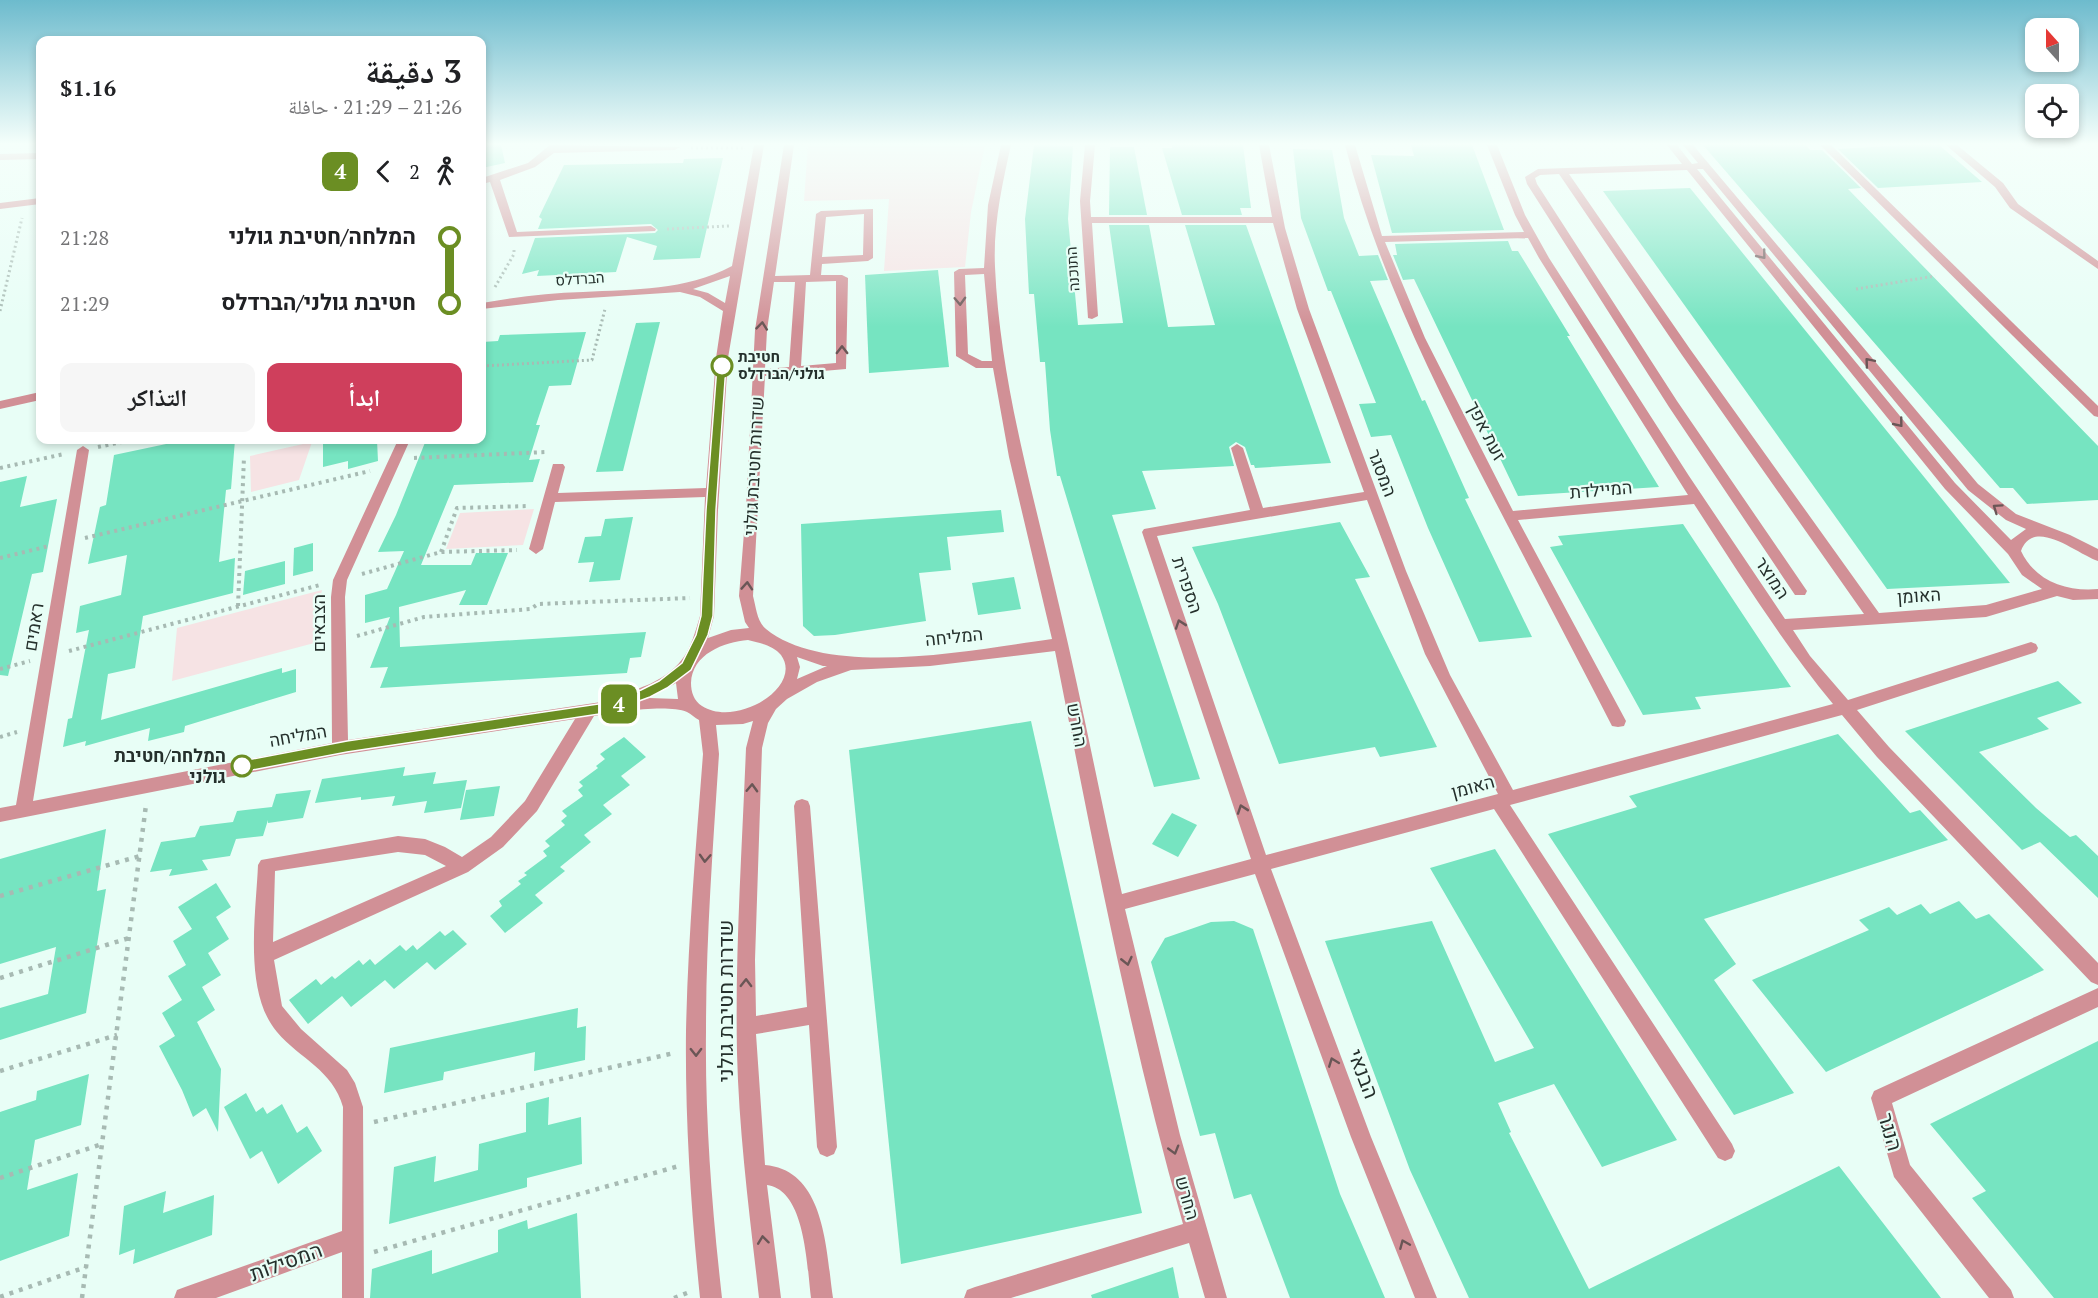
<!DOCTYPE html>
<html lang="ar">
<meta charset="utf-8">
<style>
body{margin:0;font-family:"PT Serif","Noto Naskh Arabic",Heebo,serif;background:#f6f6f6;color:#202124;direction:rtl;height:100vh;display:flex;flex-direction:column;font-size:22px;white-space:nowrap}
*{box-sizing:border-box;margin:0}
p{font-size:20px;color:#757577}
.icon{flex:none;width:33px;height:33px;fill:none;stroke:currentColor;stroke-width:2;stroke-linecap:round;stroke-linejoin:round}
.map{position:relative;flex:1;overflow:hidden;direction:ltr}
.drawer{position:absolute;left:36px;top:36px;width:450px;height:408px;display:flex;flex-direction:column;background:#fff;border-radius:12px;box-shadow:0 3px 9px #0003;direction:rtl}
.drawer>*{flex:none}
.badge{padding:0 12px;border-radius:9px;font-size:21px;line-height:39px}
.needle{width:39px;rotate:339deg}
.fabs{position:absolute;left:2025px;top:18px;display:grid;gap:12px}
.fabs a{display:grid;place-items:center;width:54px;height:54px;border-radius:12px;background:#fff;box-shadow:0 3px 9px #0003;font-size:30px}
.map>.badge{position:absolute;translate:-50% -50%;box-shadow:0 0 0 3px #fff}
.legs{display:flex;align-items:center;gap:9px;height:66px;padding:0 24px;font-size:20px}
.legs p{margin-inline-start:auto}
.overview{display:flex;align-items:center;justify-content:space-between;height:102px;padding:0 24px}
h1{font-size:33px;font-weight:800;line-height:45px}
.cta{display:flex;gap:12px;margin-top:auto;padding:12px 24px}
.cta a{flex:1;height:69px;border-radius:12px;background:#cf3f5c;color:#fff;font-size:24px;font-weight:800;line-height:69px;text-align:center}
.cta a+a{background:#f6f6f6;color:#202124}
ul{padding:0 24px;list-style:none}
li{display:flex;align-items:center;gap:21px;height:66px;font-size:22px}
li i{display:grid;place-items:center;width:9px;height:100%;margin:0 8px;background:currentColor}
li i::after{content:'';width:15px;height:15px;margin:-8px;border:4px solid;border-radius:50%;background:#fff}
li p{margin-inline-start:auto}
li:first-child i{background:linear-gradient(#0000 50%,currentColor 0)}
li:last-child i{background:linear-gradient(currentColor 50%,#0000 0)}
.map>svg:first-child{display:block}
</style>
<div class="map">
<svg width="2098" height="1298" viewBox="0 0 2098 1298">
<rect width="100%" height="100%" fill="#e8fef6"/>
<g fill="#f6e3e4">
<path d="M808 145H985L971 212 965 267 884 271 889 199 804 201Z"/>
<path d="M312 442 299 480 251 492 250 456Z"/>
<path d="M534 509 523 545 446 549 460 513Z"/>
<path d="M322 590 318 608V642L172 681 177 628Z"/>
</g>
<g fill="#76e4c1">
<path d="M482 145H501L505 163 482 168Z"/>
<path d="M1034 145 1073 146 1068 219 1078 325 1123 323 1109 225H1149L1168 327 1215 325 1185 225H1246L1331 463 1255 468 1254 465H1251L1245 447 1236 442 1229 447 1234 466 1142 471 1156 509 1112 515 1200 779 1154 787 1060 476H1057L1050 430 1045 362H1040L1034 294H1029L1025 219Z"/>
<path d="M1172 145H1243L1251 208H1240L1242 215H1182L1162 148H1172Z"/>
<path d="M1411 145H1472L1504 230 1392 233 1371 155 1414 156Z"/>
<path d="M1703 145H1806L1810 150H1822L1861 188 1848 189 2098 446V500L2027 504 2013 488H2000Z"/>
<path d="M1906 145H1939L1982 182 1878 188 1838 149Z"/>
<path d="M1110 147H1134L1147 215H1109Z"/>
<path d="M1293 149 1332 150 1344 218 1359 256 1378 255 1388 280 1370 281 1422 401 1425 400 1469 498 1465 499 1532 637 1479 642 1428 528 1391 435 1371 437 1359 404 1376 403 1331 291H1328L1301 218Z"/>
<path d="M723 158 700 258 653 260 657 246 627 237 616 272 537 276 539 270 522 274 535 238 655 233 658 230 651 224 538 229 542 219 539 217 564 165 683 163 684 159Z"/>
<path d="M1690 188 2010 583 1887 589 1603 191Z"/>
<path d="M1508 241 1512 251H1518L1570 336H1567L1659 487 1518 496 1414 279 1403 280 1393 255H1397L1395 244Z"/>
<path d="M938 270 949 367 869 373 865 275Z"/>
<path d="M660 322 623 471 596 472 636 323Z"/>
<path d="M586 332 571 385 549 386 536 425H540L529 460 540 459 533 482 454 485 421 565H471L476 553H508L487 605H459L466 590 399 607 400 647 646 632 641 657 630 658 627 673 380 688 388 667 370 668 390 617 365 623V595L387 589 404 551 378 552 396 515 426 440H482V342L498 341 500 335Z"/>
<path d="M185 440H235L231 489 226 490 219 562 235 558 233 593 143 616 135 668 108 674 101 720 282 668V673L296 669V692L185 726 184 732 148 741 150 728 85 746 86 741 63 747 68 719 72 718 89 630 76 633 80 606 121 595 127 555 88 564 100 507 106 505 114 455Z"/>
<path d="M323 440H377L378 461 348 469V461L323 467Z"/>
<path d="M27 476 20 507 57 499 43 572 32 574 8 676 0 675V482Z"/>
<path d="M1001 510 1004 532 947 537 951 570 919 573 926 621 835 635 814 636 803 626 801 524Z"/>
<path d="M633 517 620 580 589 582 594 562 578 563 585 537 601 536 605 519Z"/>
<path d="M1340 522 1370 577 1355 579 1437 747 1380 757 1375 747 1279 764 1218 604 1192 547Z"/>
<path d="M1683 524 1791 687 1695 697 1701 709 1643 715 1550 547 1563 545 1558 536Z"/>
<path d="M313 543V571L293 576 294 548Z"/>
<path d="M285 561V584L243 595 245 571Z"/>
<path d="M1014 577 1021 609 978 615 972 583Z"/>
<path d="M2058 681 2082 703 2037 718 2049 729 1979 752 2036 808 2070 837 2076 835 2098 856V898L2040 842 2022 850 1905 731Z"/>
<path d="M1031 721 1142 1213 901 1264 849 750Z"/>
<path d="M1838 734 1910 813 1920 810 1948 840 1704 919 1736 964 1714 980 1794 1093 1734 1115 1548 834 1637 807 1629 796Z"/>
<path d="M624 737 646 757 621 776 630 785 603 805 612 814 584 835 591 842 560 867 565 871 535 895 543 903 505 933 490 916 502 906 499 901 521 884 518 881 527 875 524 873 547 856 543 851 550 846 545 841 565 825 561 821 567 816 562 811 583 796 578 790 583 786 579 782 598 768 596 766 605 759 600 754Z"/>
<path d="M405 767 403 776 436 772 433 784 467 780 461 808 424 813 427 801 392 806 395 796 361 800V797L315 803 322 779Z"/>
<path d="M500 786 494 816 460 820 466 790Z"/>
<path d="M311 790 303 818 268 823V820L263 836 236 839 230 856 202 860 208 870 169 876 172 869 150 872 161 842 195 837 200 826 233 822 237 811 272 807 276 794Z"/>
<path d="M1172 813 1197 825 1178 857 1152 844Z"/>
<path d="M106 829 97 891 106 889 86 1013 0 1040V1008L48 994 56 947 0 964V859Z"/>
<path d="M1495 849 1677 1140 1602 1167 1554 1084 1498 1103 1511 1132 1509 1133 1589 1289 1839 1166 1941 1298H1469L1410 1170 1325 941 1432 921 1495 1062 1534 1048 1430 868Z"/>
<path d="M216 883 231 907 216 917 229 939 208 953 221 975 202 987 215 1010 197 1022 221 1069 218 1132 206 1108 193 1117 182 1090 159 1046 175 1036 162 1013 182 1000 168 976 186 965 173 941 192 929 178 907Z"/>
<path d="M1959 901 1976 919 1989 914 2044 970 1826 1072 1752 980 1869 930 1859 920 1889 907 1897 915 1921 904 1930 914Z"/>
<path d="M1234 921 1253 929 1340 1194 1385 1298H1290L1251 1194 1234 1199 1215 1133 1200 1136 1151 962 1165 938 1211 922Z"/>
<path d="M453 930 467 944 435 970 427 962 394 989 385 980 351 1007 342 996 308 1024 289 1000 316 979 321 985 332 976 335 979 359 960 363 965 370 959 375 965 400 945 406 951 413 945 417 950 440 931 445 936Z"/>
<path d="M578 1008 577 1028 586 1026 585 1060 534 1071 535 1052 444 1072 443 1080 384 1093 390 1048Z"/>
<path d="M2098 1041V1298H2054L1972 1198 1986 1191 1930 1124Z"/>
<path d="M89 1074 81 1125 35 1140 27 1190 78 1173 69 1236 0 1261V1112L36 1100 37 1091Z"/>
<path d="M246 1093 256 1112 263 1107 267 1114 282 1104 297 1133 307 1126 322 1151 278 1184 262 1151 250 1159 224 1107Z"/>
<path d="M549 1097 548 1125 581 1117 582 1164 527 1178V1187L524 1188 389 1224 394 1167 436 1156 434 1182 478 1170 479 1144 526 1132V1103Z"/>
<path d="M166 1191 163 1213 214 1195 212 1235 133 1264 135 1249 119 1255 124 1206Z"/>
<path d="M577 1213 581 1298H370L372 1269 432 1250V1274L498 1252V1230L527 1220 528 1229Z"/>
<path d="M1173 1267 1179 1298H1092L1091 1295Z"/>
</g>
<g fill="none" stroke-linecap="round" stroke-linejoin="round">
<g stroke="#a7bab3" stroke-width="3" stroke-dasharray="2 3" stroke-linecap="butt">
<path d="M691 148H743"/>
<path d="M667 229 729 226"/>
<path d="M495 287 514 254V249"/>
<path d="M1856 289 1935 276"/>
<path d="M0 311 22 218"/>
<path d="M482 366 592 360 605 309"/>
</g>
<g stroke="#a7bab3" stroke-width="4" stroke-dasharray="3 4.5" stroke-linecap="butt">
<path d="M98 447 131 440"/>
<path d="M414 458 547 452"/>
<path d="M0 468 64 454"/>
<path d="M85 538 370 471"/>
<path d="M441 552 457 508 529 506"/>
<path d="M0 558 49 546"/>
<path d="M362 574 441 552 517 550"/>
<path d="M238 606 244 457"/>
<path d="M357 636 424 617 531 609 538 604 690 598"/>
<path d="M69 651 320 585"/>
<path d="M0 669 30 661"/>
<path d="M0 737 17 732"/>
</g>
<g stroke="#a7bab3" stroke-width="4.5" stroke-dasharray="4 6" stroke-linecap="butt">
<path d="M0 896 140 856"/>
<path d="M0 978 129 938"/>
<path d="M0 1071 117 1035"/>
<path d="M374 1122 674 1053"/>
<path d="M0 1178 102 1144"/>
<path d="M374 1252 679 1166"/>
<path d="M0 1297 86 1267"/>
<path d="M82 1298 146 805"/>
<path d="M674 1298 687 1293"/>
</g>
<g fill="#d19096" fill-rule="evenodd">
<path d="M550 145 680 147 675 150 554 153 535 167 500 180 517 232 651 226 656 229 655 231 509 237 490 182 482 184V178L528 163Z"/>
<path d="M754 145H764L728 358 718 510 714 616 708 638 731 630 749 628 745 622 739 596 746 507 755 330 784 145H794L775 276 810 275 816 214 821 211 873 209V258L868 261 822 264 821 275H842L848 278 846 369 765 376 753 596C756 607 757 622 766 629 829 680 976 649 1052 639L1009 457 993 368H976L956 356 954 272 959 269 984 268 988 205 1001 145H1011C1002 185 993 226 995 267 1000 382 1033 492 1059 605 1082 701 1100 798 1122 894L1251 859 1142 532 1144 529 1250 510 1231 448 1237 444 1243 448 1263 508 1364 492 1297 309 1273 223H1092L1098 316 1092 319 1088 318 1080 201 1085 145H1095L1090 201 1091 217H1272L1259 145H1269L1285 228 1309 309 1406 571 1450 675 1513 790 1833 704C1781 641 1739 573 1694 504L1518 520 1626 721 1624 726 1618 727 1612 726C1569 642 1525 559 1482 476 1426 367 1376 264 1345 145H1355L1382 236 1524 232 1515 215 1487 145H1497L1525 215 1549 258 1689 476 1785 619 1864 614 1682 355 1559 174 1540 175 1535 178 1537 184 1677 401 1807 591 1805 595H1795L1669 407 1527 184 1525 177 1538 169 1682 164 1667 145H1677L1692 164 1698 163 1683 145H1693L1978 484 2016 514 2070 535 2098 549V561C2078 555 2034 516 2021 551 2035 581 2067 592 2098 589V599L2073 600 2057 596 1986 617 1793 630 1810 656 1848 700 2031 642 2036 644 2038 648 2036 652 1857 710 1889 747 2098 963V985L2091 982 1877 757 1842 715 1510 805 1732 1144 1735 1151 1732 1158 1725 1161 1718 1158 1494 809 1271 869 1371 1137 1437 1298H1415L1351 1137 1255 874 1125 909 1180 1135 1227 1298H1205L1189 1243 1011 1298H964L967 1290 975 1287 1183 1224C1129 1035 1093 843 1055 651L930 666 851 670 817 682 787 699 776 709 768 723 762 748 755 960 756 1016 807 1007 794 806 796 801 802 799 808 801 810 806 837 1147 834 1154 827 1157 820 1154 817 1147 809 1025 756 1034 765 1165C826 1170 826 1252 833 1298H811C807 1268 806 1190 767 1185L781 1298H759C750 1217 739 1135 737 1053 735 952 742 850 746 748L753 721 743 724 716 725 719 754C713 846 706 938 706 1031 705 1120 712 1209 722 1298H700C691 1209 685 1120 686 1031 688 938 696 846 703 754L699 720C695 718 691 714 687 712 667 704 616 712 594 716L537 811 503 847 468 872 274 960 282 1006 301 1029 347 1070 355 1083 363 1107 364 1298H342V1252L216 1298H174L177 1290 185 1287 342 1231 343 1107C333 1070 300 1059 277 1032 243 992 256 914 258 865L261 860 398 836 425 839 445 847 462 857 491 837 525 801 575 719 340 755 0 822V808L16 805 77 450 83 446 89 450 33 801 332 743 331 597 333 580 398 440H410L347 580 345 597 348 740 621 699C628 692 640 688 650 684 684 667 690 651 700 616L705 497 555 502 543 549 536 554 529 549 553 464H563L565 467 558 493 706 488 716 358 723 311 700 297 680 292 558 300 482 309V303C515 297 549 293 583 292 635 289 684 291 732 266ZM1697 169H1703L1968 490 2006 520 2026 529 2011 540 1955 483ZM1687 170 1945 489 2008 554 2022 575 2042 589 1986 605 1879 613 1690 349 1569 174ZM864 214 863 255 822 257 826 217ZM1528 238 1539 258 1688 495 1513 511 1425 338 1385 242ZM984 274 992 361H982L968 354 965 275ZM730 276 725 303 708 293 693 289ZM836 281V363L801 366 806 282ZM774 282H795L789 367 765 369 767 330ZM1367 500 1425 654 1498 794 1266 855 1157 536ZM748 640C759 643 773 645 781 655 804 687 736 728 702 706 694 701 691 692 691 683 692 654 724 642 748 640ZM797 657 823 666H827L797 679 800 667ZM676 683 678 699 649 698ZM398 852 425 855 446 866 273 942 275 871Z"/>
<path d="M1820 145H1831L2098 406V417L2094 416Z"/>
<path d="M1946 145H1957L2003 183 2018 204 2098 261V269L2010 208 1995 187Z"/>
<path d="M40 153V159L0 160V154Z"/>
<path d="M40 198V204L0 209V203Z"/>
<path d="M40 392V400L0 409V401Z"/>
<path d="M2098 988V1007L1892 1103 1910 1165 2011 1290 2014 1298H1989L1894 1177 1871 1098 1874 1091Z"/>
</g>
</g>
<defs><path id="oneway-chevron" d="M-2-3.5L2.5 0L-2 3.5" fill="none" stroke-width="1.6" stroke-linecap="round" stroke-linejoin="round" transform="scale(1.5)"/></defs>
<g stroke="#6a5656">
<use href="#oneway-chevron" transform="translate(1762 255) rotate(51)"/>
<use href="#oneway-chevron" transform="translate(960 301) rotate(88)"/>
<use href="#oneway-chevron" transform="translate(762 326) rotate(-84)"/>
<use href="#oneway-chevron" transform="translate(842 350) rotate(-90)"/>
<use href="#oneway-chevron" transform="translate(1869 362) rotate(-130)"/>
<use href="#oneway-chevron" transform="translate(1899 423) rotate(51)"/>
<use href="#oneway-chevron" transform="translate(1997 508) rotate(-145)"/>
<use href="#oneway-chevron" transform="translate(747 586) rotate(-86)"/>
<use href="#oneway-chevron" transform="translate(1180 624) rotate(-109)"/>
<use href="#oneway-chevron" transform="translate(752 788) rotate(-88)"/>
<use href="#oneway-chevron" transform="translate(1242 809) rotate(-109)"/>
<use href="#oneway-chevron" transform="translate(705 858) rotate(93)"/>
<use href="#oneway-chevron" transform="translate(1127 961) rotate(77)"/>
<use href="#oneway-chevron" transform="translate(746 983) rotate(-89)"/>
<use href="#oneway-chevron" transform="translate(696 1052) rotate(89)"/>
<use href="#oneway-chevron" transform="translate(1333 1062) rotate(-111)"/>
<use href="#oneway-chevron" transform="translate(1174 1150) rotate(74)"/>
<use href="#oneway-chevron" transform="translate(763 1240) rotate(-97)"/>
<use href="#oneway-chevron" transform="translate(1404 1244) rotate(-113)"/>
</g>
<linearGradient id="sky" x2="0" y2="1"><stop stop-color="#6dbbcd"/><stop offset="0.44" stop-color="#f5fffb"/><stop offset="1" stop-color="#f5fffb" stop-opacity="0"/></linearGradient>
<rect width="2098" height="327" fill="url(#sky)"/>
<path fill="#6b8e23" stroke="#fff" stroke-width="1.5" d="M722 363 726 366 716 510 713 616 708 635 691 670 667 688 650 697 606 713 347 752 242 772 238 770 236 766 242 761 347 741 605 703 641 690 659 681 682 663 696 635 701 616 706 510 717 366Z"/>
<g fill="#fff" stroke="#6b8e23" stroke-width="3">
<circle cx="722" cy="366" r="10"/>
<circle cx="242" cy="766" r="10"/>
</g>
<g text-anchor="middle" stroke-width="4.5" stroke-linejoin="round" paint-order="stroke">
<g font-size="15" fill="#25302c" stroke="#e8fef6">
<text transform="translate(1073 269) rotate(-94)" y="5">התוכנה</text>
<text transform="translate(580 279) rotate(-4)" y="5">הברדלס</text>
</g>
<g font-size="15" font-weight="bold" fill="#25302c" stroke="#e8fef6" text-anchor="start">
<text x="738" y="362">חטיבת<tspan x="738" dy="17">גולני/הברדלס</tspan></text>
</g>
<g font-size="18" fill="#25302c" stroke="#e8fef6">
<text transform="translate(1486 431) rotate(63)" y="6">זעת אפך</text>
<text transform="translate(754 466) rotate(-87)" y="6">שדרות חטיבת גולני</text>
<text transform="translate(1382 473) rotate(69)" y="6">המסגר</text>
<text transform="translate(1601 490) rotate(-5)" y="6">המיילדת</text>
<text transform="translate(1772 578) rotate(56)" y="6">המוצר</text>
<text transform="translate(1187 585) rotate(71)" y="6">הספרית</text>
<text transform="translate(1919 596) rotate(-4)" y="6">האומן</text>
<text transform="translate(319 623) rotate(-90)" y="6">הצבאים</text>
<text transform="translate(34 627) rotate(-81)" y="6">ראמים</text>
<text transform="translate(954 637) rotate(-6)" y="6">המליחה</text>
<text transform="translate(1077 725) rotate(79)" y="6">החרש</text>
<text transform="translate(298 736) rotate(-10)" y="6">המליחה</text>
<text transform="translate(1473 787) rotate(-15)" y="6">האומן</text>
<text transform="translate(1187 1198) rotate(74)" y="6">החרש</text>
</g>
<g font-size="18" font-weight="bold" fill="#25302c" stroke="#e8fef6" text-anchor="end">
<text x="226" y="762">המלחה/חטיבת<tspan x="226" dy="21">גולני</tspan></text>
</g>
<g font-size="21" fill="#25302c" stroke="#e8fef6">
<text transform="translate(726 1001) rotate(-90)" y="7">שדרות חטיבת גולני</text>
<text transform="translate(1363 1074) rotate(69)" y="7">הבנאי</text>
<text transform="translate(1890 1132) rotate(74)" y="7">הנגר</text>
<text transform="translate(286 1262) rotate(-20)" y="7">המסילות</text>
</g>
</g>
</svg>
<div class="fabs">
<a><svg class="needle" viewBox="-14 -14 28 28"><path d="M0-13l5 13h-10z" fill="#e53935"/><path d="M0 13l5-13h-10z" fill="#757577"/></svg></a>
<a><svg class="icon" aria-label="locate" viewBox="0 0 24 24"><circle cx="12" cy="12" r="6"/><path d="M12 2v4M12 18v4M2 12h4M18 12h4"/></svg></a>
</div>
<b class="badge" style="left:619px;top:704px;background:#6b8e23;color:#fff">4</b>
<section class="drawer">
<div class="overview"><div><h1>3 دقيقة</h1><p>21:26 – 21:29 · حافلة</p></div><b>$1.16</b></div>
<div class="legs"><svg class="icon" aria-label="walk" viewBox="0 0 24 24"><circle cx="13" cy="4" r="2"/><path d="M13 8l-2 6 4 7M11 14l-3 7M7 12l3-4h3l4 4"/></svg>2<svg class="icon" aria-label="back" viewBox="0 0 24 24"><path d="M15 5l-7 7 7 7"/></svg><b class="badge" style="background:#6b8e23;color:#fff">4</b></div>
<ul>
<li><i style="color:#6b8e23"></i><b>המלחה/חטיבת גולני</b><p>21:28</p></li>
<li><i style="color:#6b8e23"></i><b>חטיבת גולני/הברדלס</b><p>21:29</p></li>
</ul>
<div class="cta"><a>ابدأ</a><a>التذاكر</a></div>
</section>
</div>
